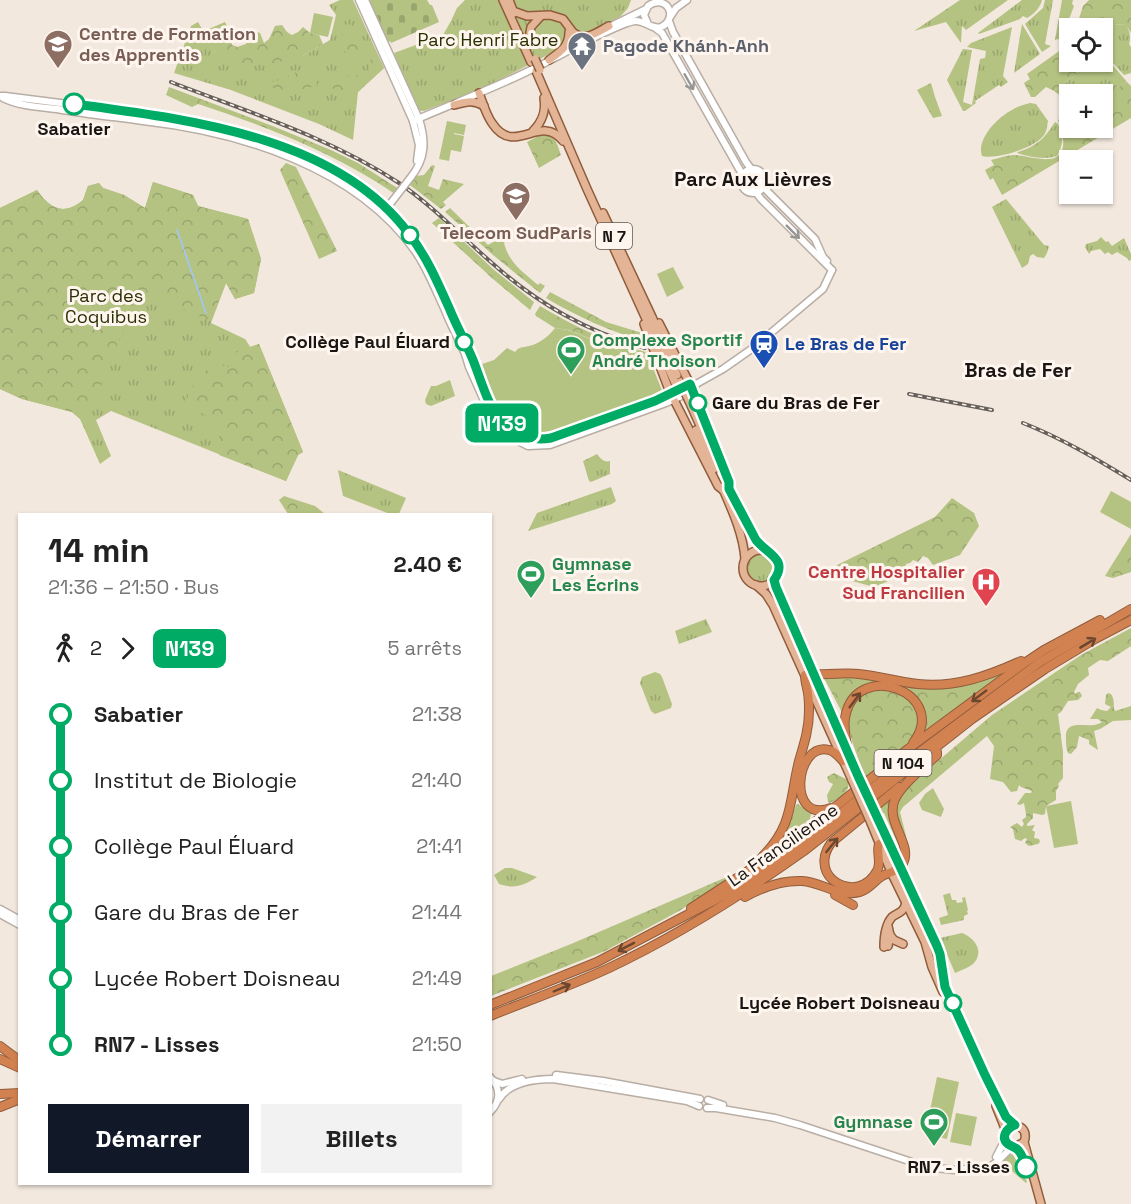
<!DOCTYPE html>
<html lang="fr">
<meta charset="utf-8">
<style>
body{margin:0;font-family:"Space Grotesk",sans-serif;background:#f2f2f2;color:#222;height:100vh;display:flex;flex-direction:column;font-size:22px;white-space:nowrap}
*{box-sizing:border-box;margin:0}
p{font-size:20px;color:#767676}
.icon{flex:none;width:33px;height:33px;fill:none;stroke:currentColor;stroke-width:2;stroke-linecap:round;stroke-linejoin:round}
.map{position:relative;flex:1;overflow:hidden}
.panel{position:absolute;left:18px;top:513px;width:474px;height:672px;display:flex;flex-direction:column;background:#fff;border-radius:0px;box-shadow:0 2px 4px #0004}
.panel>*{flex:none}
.badge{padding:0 12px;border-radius:9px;font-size:21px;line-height:39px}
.controls{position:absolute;left:1059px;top:18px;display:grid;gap:12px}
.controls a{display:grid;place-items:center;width:54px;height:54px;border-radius:0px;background:#fff;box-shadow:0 2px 4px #0004;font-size:30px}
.map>.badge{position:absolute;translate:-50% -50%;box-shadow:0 0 0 3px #fff}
.legs{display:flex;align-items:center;gap:9px;height:66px;padding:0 30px;font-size:20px}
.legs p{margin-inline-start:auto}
.head{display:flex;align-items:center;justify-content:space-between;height:102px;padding:0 30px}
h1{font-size:33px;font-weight:700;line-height:45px}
.button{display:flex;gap:12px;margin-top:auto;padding:12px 30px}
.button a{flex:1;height:69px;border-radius:0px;background:#111827;color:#fff;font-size:24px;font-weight:700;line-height:69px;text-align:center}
.button a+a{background:#f2f2f2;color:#222}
ul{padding:0 30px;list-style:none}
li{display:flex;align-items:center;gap:21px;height:66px;font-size:22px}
li i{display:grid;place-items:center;width:9px;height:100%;margin:0 8px;background:currentColor}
li i::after{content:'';width:15px;height:15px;margin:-8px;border:4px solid;border-radius:50%;background:#fff}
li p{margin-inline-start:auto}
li:first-child i{background:linear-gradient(#0000 50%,currentColor 0)}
li:last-child i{background:linear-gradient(currentColor 50%,#0000 0)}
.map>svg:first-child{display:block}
</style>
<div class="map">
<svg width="1131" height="1204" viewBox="0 0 1131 1204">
<defs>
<pattern id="grass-tufts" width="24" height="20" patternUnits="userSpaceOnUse" patternTransform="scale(1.5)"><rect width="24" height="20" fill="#b4c282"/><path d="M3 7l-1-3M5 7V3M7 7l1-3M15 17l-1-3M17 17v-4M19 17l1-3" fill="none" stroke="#9aa66f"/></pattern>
<pattern id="forest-crowns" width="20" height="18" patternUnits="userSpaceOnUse" patternTransform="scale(1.5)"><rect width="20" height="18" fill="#b4c282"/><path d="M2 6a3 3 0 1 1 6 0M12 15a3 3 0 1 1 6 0" fill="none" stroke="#9aa66f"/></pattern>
<pattern id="cemetery-stones" width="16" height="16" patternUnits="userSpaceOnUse" patternTransform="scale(1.5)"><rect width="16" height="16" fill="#b4c282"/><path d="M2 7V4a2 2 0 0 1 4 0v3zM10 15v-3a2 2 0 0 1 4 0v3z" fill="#9aa66f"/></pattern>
</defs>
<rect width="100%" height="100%" fill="#f2e8de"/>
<g fill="url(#grass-tufts)">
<path d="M340 0H353L384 68 358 92 353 140 319 124 231 90 174 73 191 26 198 22 216 53 301 57 330 40 336 15 329 5Z"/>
<path d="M465 0H631L628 8 620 17 482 89 424 111 419 110 397 61 394 53 443 35 451 21 457 8Z"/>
<path d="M960 0H1008L966 30 962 26 961 43 946 22 914 31Z"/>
<path d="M1022 0H1042C1040 8 1034 14 1027 18L1023 16 1020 19 979 34 978 33Z"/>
<path d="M1045 0H1053L1045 44 1051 46 1042 52 1025 24 1043 8Z"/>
<path d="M1062 0H1073L1072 4 1074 6 1062 38 1055 40Z"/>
<path d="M1022 24 1040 54 1014 73Z"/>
<path d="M1114 24 1126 25C1130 31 1131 38 1129 44L1131 47V73L1124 75 1110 60 1103 54 1102 31Z"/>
<path d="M1012 27 1003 76 1008 82 1001 87 999 85 975 101 976 103 965 111H963L947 80 963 49 972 50 963 102 972 105 980 59 985 58 986 51 967 47 971 43Z"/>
<path d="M1103 56 1112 64 1127 82 1118 87 1113 83 1100 94H1070L1069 106 1067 108 1063 102 1062 97 1054 91 1077 74 1075 64 1078 62H1102Z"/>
<path d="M931 83 935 97 942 116 933 118 917 90Z"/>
<path d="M1030 103 1036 104 1048 121C1047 126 1047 131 1044 135 1035 148 996 160 982 156 976 139 998 117 1012 110 1017 106 1024 105 1030 103Z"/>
<path d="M1055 122 1058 124C1063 138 1064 143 1057 156 1044 160 1030 157 1017 153L1018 152C1037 146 1044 139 1055 122Z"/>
<path d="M153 182 193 195 198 206 248 219 261 259 254 293 235 299 226 283 211 323 245 339 250 347 259 344 303 452 298 455 286 481 111 411 96 420 111 456 100 464 80 419 72 412 22 399 0 389V208L37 190C50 209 64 216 83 200L88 186 99 183 103 188 124 195 145 208Z"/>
<path d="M1006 199 1044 245 1049 246 1047 253 1044 258 1037 257 1033 254 1030 256 1028 264 1022 268 992 207Z"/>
<path d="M1101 237 1106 242 1108 241 1112 246 1124 238 1131 254V260L1129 261 1127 258 1117 252 1112 255 1108 252 1105 254 1100 249 1091 251 1089 254 1085 247 1086 244 1097 241Z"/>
<path d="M450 380 455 396 431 406 426 404 425 400 431 386H436Z"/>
<path d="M597 454C600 458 604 463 610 461V474L591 482 589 481 583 461Z"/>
<path d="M338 470 406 498 399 514H390L343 496Z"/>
<path d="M611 487 616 501 612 504 528 531 537 513Z"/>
<circle cx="761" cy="568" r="14"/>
<path d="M706 619 712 632 679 644 675 631Z"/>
<path d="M655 672 660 674 662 677 672 704 671 708 655 714 651 711 640 683 642 677Z"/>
<path d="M505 868H512L537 877C523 886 514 889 499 884L494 875Z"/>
<path d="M950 893 952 900H956L957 903 963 902 962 898 965 897 968 910 967 911 968 914 964 916V920L941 925 939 918 948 915 943 895Z"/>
<path d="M962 933C975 938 985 952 973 964 968 968 961 970 955 973L940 938Z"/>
<path d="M1012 1151 1015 1152C1021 1161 1022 1172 1027 1182L1026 1183 1012 1171H999L997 1166Z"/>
</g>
<g fill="url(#forest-crowns)">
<path d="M1089 0H1131V33L1126 25 1114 24 1103 31 1102 28H1076L1083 6Z"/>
<path d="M225 22 230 33 232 45 237 47 246 44 247 34 250 29 260 33 264 43 269 39 275 26 282 25 287 32 292 35 298 32 303 27 310 33 319 35 323 44 301 57 271 64 239 67 229 63 216 53 205 36 204 31Z"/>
<path d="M349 24 358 31 363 47V58L357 68 349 67 344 60 346 46 341 30 343 25Z"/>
<path d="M1069 44 1070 62H1078L1075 65 1077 74 1054 91 1046 87 1035 97H1031L1024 83 1030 79 1027 74Z"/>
<path d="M376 51 384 68 358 92 337 90 324 85 323 78 359 75 369 70 372 53Z"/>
<path d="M310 72 316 76 317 85C301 92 282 90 265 87L271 82 283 79 292 73Z"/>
<path d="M1113 82 1118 87 1127 82 1131 86V118L1002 195 993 178 990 180 985 170 994 165 991 160C999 158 1007 155 1015 155 1026 156 1038 160 1049 159 1070 157 1063 133 1058 120L1066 114 1064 109 1069 106 1070 128H1102V94H1097H1100Z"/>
<path d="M169 87 275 127 331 150 358 163 399 189 395 194C336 154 266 126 198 104L192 107 166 95Z"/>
<path d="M540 135C556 135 556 141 561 155L539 168 527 142Z"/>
<path d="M286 163 296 167 337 251 319 259 280 170Z"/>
<path d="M432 165 435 166 428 186 439 190 443 179 464 184 443 202 446 205 441 209 410 185 416 176 424 175Z"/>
<path d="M153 182 193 195 198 206 248 219 261 259 254 293 235 299 226 283 211 321 139 291 89 415 80 419 72 412 22 399 0 389V208L37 190C50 209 64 216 83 200L88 186 99 183 103 188 124 195 145 208Z"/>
<path d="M450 208 488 245 497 240 508 229 511 232 504 243C509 263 523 272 538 285L540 283 545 286 540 293 493 255 445 212Z"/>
<path d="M439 218 493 269 534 302 530 310 493 279 432 223Z"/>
<path d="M550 292 606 322 642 333 644 341C609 331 578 317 546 298Z"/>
<path d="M540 306C573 326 609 343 646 352L649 358 622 352 569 330 555 328 536 316 535 314Z"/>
<path d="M245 339 250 347 259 344 303 452 298 455 286 481 219 455 222 446 213 418 184 406 196 377 216 364 229 367Z"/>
<path d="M284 496 315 506 325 514H288L279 500Z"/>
<path d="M952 498 974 513 979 526 960 555 933 565 928 558 923 556 918 562 913 560 910 563 906 564 905 568 899 570 896 578 874 587 845 579 837 565 935 517Z"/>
<path d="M1131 534V572L1113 578 1105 576Z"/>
<path d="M1131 628V646L1108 661 1100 660 1088 668 1089 675 1078 684 1074 692 1075 694 1078 692H1080L1082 696 1078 700 1068 701 1061 712 1058 714 1063 752V778L1058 784 1059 786 1056 791V800L1046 806 1045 814 1042 815 1033 813V818L1027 824V826L1035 825 1032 830 1035 832 1034 838 1039 839 1040 842 1038 844 1029 846 1025 843 1027 839 1025 838 1021 841 1015 839 1013 829 1010 827 1017 823 1022 827 1024 824 1022 820 1026 817V814L1024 803 1020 805 1017 804 1025 793H1031L1032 791 1021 787 1019 785 1017 791 1011 792 1003 782 990 779 994 746 987 736 903 807 900 812 906 836 898 844 884 813 881 814 879 809 890 800 901 797 911 784 992 715 1081 655Z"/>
<path d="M1005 672 1006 673 865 779 852 741 848 724 824 678 843 676 873 679 902 686H960Z"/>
<path d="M1108 693 1111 694C1116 702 1112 705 1115 711L1131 706V720L1113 721 1100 729 1094 731 1098 750 1089 744V740L1079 736 1077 747 1071 754 1068 753C1066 748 1066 744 1066 738 1065 716 1090 731 1102 722L1098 719H1090L1097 708 1101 710 1107 711 1111 707 1105 704 1106 695Z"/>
<path d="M834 773 848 780C851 792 840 798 830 803L828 802 827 795 833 784 829 782 827 777Z"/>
<path d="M798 804 811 813 810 819 790 833 787 831 788 828 796 805Z"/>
<path d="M729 876 730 878 679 911 605 951 491 996V976L571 944Z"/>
</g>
<path fill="url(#cemetery-stones)" d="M370 0H427L430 5H432L439 22 391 43 390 41 388 42 373 8 371 6Z"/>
<g fill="#b4c282">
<path d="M314 13 333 17 328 37 310 33Z"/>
<path d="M447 121 466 125 464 135 454 133V134L464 136 461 152 451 150 449 161 439 159Z"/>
<path d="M673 267 684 288 667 297 657 274Z"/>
<path d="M555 328 568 330 622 352 649 358 663 393 543 438C532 437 521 437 511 429 499 420 487 379 482 364L494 360 507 348 515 352C520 346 522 348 529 346 539 344 549 336 555 328Z"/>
<path d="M1111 491 1131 502V529L1100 512Z"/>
<path d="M933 788 944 809 941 817 922 810 919 803 925 794Z"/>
<path d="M1071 801 1078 844 1054 848 1046 806Z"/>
<path d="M937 1077 959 1082 947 1139 925 1134Z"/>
<path d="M956 1113 977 1117 971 1146 950 1142Z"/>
</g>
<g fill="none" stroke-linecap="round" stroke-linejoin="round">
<path stroke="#a3c6fe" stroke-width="1.5" d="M177 230 206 313"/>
<g stroke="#b8aea5" stroke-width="9">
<g id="secondary">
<path d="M359 0 413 121 419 145 417 161"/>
<path d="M365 0 419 119C426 141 426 158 411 177"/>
<path d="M670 17 676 8 687 0"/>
<path d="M669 21 673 32 746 162 768 192 815 239 823 257 827 261"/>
<path d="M654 27 662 33 742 174 761 199 832 270"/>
<path d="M605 29 646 9"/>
<path d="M591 39C602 34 625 22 635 21 644 20 652 30 661 27 667 25 671 18 670 12 667 1 656 0 648 6L644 15 648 24"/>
<path d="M0 96H5L147 114 211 125 269 142 315 161 346 178 370 194 387 209 408 232 429 264 469 352 492 407 505 425 517 434 530 439 538 440 551 438 606 419 655 401 676 391 698 383 723 369 753 348 823 289 832 270"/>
<path d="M3 98C19 106 39 107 57 109 85 114 114 117 143 121 240 132 356 167 415 251 427 268 435 289 444 308 450 324 458 338 465 354L469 367 493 421 508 436 528 446 550 445 666 403 693 391 695 387"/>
<path d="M413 121C474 95 537 71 594 36"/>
<circle cx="753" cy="181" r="12"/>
<path d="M0 909 20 920"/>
<path d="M0 914 20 925"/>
<path d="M556 1075 603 1081 700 1099"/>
<path d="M490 1077C501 1088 501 1101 490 1112"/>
<path d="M494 1081 502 1084 522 1079"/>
<path d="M499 1099C510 1082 534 1079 553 1079L687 1101 699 1106"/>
<path d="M708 1100 723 1105"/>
<path d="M707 1108H716L775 1118 800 1125 912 1162 936 1168 955 1170 989 1167 997 1162 1013 1146"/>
<path d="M996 1157 1005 1140"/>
</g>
</g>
<g stroke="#915c3b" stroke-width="10">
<g id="primary">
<path d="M503 0 531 62"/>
<path d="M509 0 514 13"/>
<path d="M513 11 527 16 550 15 563 19 572 31 579 44"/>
<path d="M574 33C586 42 597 32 609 26"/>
<path d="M528 44 531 27 541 16"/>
<path d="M549 60C560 52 569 47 569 32"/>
<path d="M536 71 587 189 676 385"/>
<path d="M479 93C483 103 486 115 492 123 515 158 540 112 563 141"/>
<path d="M454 105C465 102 473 99 484 106"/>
<path d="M533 131C543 121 546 111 544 98"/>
<path d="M603 213 652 317 677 375"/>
<path d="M659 323 695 394 729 482V488"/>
<path d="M644 324 669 390 718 486 723 490"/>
<path d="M689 401 715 459"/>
<path d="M696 430 714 469"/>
<path d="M727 485C740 507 748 534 768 551"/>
<path d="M722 487C732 510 743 533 745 559"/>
<circle cx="761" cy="568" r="18"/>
<path d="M774 580 858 776"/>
<path d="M756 585 766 594 773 605 852 780"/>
<path d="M877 818 937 946 940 955 945 987 985 1075 1007 1117 1015 1125"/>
<path d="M871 823 891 872 925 942 932 967 943 992"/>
<path d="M888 926 890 935 888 946"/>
<path d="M890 935 894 940 903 944"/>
<path d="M884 947C884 938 885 925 892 917 899 912 903 913 906 903"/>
<path d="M996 1106 1006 1131"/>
<path d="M1024 1142 1017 1146 1010 1145 1005 1138 1007 1129C1017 1121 1029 1129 1024 1142L1041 1204"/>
<path d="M1015 1146 1020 1154 1027 1170"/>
</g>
</g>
<g stroke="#915c3b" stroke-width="10">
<g id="highway">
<path d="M813 671 817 674C831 675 845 672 859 674 879 676 898 682 918 684 955 688 988 676 1021 661"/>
<path d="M849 756C847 744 843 730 845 718 855 657 951 693 913 743"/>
<path d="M831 808C786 825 795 741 829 750 835 751 839 757 843 761"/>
<path d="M879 844C876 853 882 862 877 871 858 906 806 878 831 843L899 787"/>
<path d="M762 857C794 825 789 801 799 761 804 744 809 729 809 711 809 705 809 699 808 693 807 687 805 682 805 675"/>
<path d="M835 895 853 905"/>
<path d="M745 897C763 887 781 880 802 881 822 882 839 898 860 892 870 889 874 881 882 876 888 873 898 871 902 865 915 845 884 823 895 799 903 783 924 767 937 755V752"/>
<path d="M691 908 763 861 840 803 908 749 1023 664 1044 650 1100 620"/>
<path d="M490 1005 597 962 723 896 754 877 801 845 890 774 1040 662 1131 609"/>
<path d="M490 1016C530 1000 570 986 609 968 677 936 742 895 804 851L972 719 1045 669 1095 639 1131 620"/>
<path d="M0 1046 20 1061"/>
<path d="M0 1059 20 1068"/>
<path d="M0 1094 20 1093"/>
<path d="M0 1107 20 1099"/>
</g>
</g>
<use href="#secondary" stroke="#fff" stroke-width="6"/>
<use href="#primary" stroke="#e4b497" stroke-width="7"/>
<use href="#highway" stroke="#d28251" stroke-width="8"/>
<g stroke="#665f5a" stroke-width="4">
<g id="rail">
<path d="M171 82C248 112 329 137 399 183 433 206 461 236 492 263 538 304 586 331 645 348"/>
<path d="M909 394 992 410"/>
<path d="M1023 423C1063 439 1095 458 1131 480"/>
</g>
</g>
<use href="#rail" stroke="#fef5ee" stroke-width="1.5" stroke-dasharray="4.5" stroke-linecap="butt"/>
<g stroke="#b8aea5" stroke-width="9" stroke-linecap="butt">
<path id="secondary-bridge" d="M390 204 411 177"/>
</g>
<g stroke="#915c3b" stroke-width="10" stroke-linecap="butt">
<g id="primary-bridge">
<path d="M535 59 540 70"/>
<path d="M680 382 689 401"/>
<path d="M858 776 877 818"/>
<path d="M852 780 871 823"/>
</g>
</g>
<use href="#secondary-bridge" stroke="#fff" stroke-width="6"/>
<use href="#primary-bridge" stroke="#e4b497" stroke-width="7"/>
</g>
<defs><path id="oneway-shaft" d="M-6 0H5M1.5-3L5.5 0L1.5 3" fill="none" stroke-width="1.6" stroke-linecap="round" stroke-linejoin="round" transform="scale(1.5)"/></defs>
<g stroke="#989694">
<use href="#oneway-shaft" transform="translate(689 82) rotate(60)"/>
<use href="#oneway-shaft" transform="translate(793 232) rotate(45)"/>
</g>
<g stroke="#6c462e">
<use href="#oneway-shaft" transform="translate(1088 643) rotate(-31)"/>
<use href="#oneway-shaft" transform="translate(979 696) rotate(143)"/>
<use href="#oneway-shaft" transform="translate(855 700) rotate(-53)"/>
<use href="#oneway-shaft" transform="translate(832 845) rotate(-51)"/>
<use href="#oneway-shaft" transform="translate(626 947) rotate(153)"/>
<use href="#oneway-shaft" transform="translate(562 988) rotate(-23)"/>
</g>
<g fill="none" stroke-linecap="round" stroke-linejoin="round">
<g stroke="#fff" stroke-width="14">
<path id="line-1" d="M74 104C186 119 337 136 409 234 427 257 438 283 450 310 457 327 466 343 473 360 481 380 489 410 504 425 517 437 535 441 551 438L655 401 690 384 729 482V489L756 540C767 554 789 559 774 580L776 587 858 776 937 946 940 954 945 987 985 1075 1006 1117 1015 1125C1007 1128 1000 1137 1008 1144 1011 1146 1014 1147 1017 1149 1022 1153 1024 1161 1026 1167"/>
</g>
<use href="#line-1" stroke="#00ab66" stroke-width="9"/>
</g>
<defs>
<g id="university-pin" transform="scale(1.5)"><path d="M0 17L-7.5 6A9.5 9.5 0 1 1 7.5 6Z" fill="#8d6e63" stroke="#fef5ee"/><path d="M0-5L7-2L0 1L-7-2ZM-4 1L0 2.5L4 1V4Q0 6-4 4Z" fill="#fff"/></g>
<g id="temple-pin" transform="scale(1.5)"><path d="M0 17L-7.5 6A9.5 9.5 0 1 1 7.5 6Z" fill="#6b7280" stroke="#fef5ee"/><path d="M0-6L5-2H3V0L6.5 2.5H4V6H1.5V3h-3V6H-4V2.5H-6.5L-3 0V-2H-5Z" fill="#fff"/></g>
<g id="station-pin" transform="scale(1.5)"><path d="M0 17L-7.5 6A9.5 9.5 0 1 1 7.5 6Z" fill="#1a4fb4" stroke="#fef5ee"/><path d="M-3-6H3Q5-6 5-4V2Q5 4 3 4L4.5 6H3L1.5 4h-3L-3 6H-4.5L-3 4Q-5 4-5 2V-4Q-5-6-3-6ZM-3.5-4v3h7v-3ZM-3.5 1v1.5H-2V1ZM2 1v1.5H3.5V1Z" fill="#fff"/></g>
<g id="stadium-pin" transform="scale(1.5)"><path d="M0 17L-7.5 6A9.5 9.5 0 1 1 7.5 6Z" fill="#2e9e5b" stroke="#fef5ee"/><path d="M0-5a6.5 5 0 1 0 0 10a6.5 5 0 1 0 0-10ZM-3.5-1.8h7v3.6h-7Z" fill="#fff"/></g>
<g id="hospital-pin" transform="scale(1.5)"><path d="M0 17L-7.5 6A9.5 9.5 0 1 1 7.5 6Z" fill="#e0444e" stroke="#fef5ee"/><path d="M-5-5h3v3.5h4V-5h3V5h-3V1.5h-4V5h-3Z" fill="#fff"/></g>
</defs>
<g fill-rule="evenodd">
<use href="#university-pin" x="58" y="44"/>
<use href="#temple-pin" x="582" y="46"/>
<use href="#university-pin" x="516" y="196"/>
<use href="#station-pin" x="764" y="344"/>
<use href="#stadium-pin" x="571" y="350"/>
<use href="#stadium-pin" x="531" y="574"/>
<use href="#hospital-pin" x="986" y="582"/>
<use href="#stadium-pin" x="934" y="1122"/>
</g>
<g fill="#fff" stroke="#00ab66" stroke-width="3">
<circle cx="74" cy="104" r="10"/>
<circle cx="410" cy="235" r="8"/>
<circle cx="464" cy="342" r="8"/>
<circle cx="698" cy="403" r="8"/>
<circle cx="953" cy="1003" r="8"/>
<circle cx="1026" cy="1167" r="10"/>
</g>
<g text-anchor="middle" stroke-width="6" stroke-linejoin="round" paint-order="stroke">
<g fill="#fef5ee" stroke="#5e5854" stroke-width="1.5">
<rect x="596" y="223" width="36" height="26" rx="4.5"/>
<rect x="874.5" y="750" width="57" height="26" rx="4.5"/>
</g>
<g font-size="16" font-weight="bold" fill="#191512">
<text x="614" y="242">N 7</text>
<text x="903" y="769">N 104</text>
</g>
<g font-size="18" font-weight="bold" fill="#785e54" stroke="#fef5ee" text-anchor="start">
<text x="79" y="40">Centre de Formation<tspan x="79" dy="21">des Apprentis</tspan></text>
<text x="516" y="239" text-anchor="middle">Telecom SudParis</text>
</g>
<g font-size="18" fill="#282f00" stroke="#fef5ee">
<text x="488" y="46">Parc Henri Fabre</text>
<text x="106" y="302">Parc des<tspan x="106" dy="21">Coquibus</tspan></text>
</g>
<g font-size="18" font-weight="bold" fill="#5b616d" stroke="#fef5ee" text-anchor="start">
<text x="603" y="52">Pagode Khánh-Anh</text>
</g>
<g font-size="18" font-weight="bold" fill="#191512" stroke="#fef5ee" text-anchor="end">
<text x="74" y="135" text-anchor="middle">Sabatier</text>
<text x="450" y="348">Collège Paul Éluard</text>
<text x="712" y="409" text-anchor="start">Gare du Bras de Fer</text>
<text x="940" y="1009">Lycée Robert Doisneau</text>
<text x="1010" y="1173">RN7 - Lisses</text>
</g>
<g font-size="18" font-weight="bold" fill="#27864d" stroke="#fef5ee" text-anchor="start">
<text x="592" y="346">Complexe Sportif<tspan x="592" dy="21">André Thoison</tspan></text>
<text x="552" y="570">Gymnase<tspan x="552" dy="21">Les Écrins</tspan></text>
<text x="913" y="1128" text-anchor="end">Gymnase</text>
</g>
<g font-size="18" font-weight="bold" fill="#164399" stroke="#fef5ee" text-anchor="start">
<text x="785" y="350">Le Bras de Fer</text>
</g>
<g font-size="18" font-weight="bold" fill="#be3a42" stroke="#fef5ee" text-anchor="end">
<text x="965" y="578">Centre Hospitalier<tspan x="965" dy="21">Sud Francilien</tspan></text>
</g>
<g font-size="18" fill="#191512" stroke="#fef5ee">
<text transform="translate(783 845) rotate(-35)" y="6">La Francilienne</text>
</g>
<g font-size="20" font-weight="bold" fill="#191512" stroke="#fef5ee">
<text x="753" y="186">Parc Aux Lièvres</text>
<text x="1018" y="377">Bras de Fer</text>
</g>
</g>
</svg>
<div class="controls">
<a><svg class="icon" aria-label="locate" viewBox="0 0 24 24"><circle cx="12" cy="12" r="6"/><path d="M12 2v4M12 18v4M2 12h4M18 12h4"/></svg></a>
<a>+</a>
<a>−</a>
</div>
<b class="badge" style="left:502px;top:423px;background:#00ab66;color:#fff">N139</b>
<section class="panel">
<div class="head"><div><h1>14 min</h1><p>21:36 – 21:50 · Bus</p></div><b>2.40 €</b></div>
<div class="legs"><svg class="icon" aria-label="walk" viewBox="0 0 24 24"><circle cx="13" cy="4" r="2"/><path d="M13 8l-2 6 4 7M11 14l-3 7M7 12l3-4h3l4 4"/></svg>2<svg class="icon" aria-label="forward" viewBox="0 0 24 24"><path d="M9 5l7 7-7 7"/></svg><b class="badge" style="background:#00ab66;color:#fff">N139</b><p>5 arrêts</p></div>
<ul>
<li><i style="color:#00ab66"></i><b>Sabatier</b><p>21:38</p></li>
<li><i style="color:#00ab66"></i><span>Institut de Biologie</span><p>21:40</p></li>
<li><i style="color:#00ab66"></i><span>Collège Paul Éluard</span><p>21:41</p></li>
<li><i style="color:#00ab66"></i><span>Gare du Bras de Fer</span><p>21:44</p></li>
<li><i style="color:#00ab66"></i><span>Lycée Robert Doisneau</span><p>21:49</p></li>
<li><i style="color:#00ab66"></i><b>RN7 - Lisses</b><p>21:50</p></li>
</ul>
<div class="button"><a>Démarrer</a><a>Billets</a></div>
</section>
</div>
